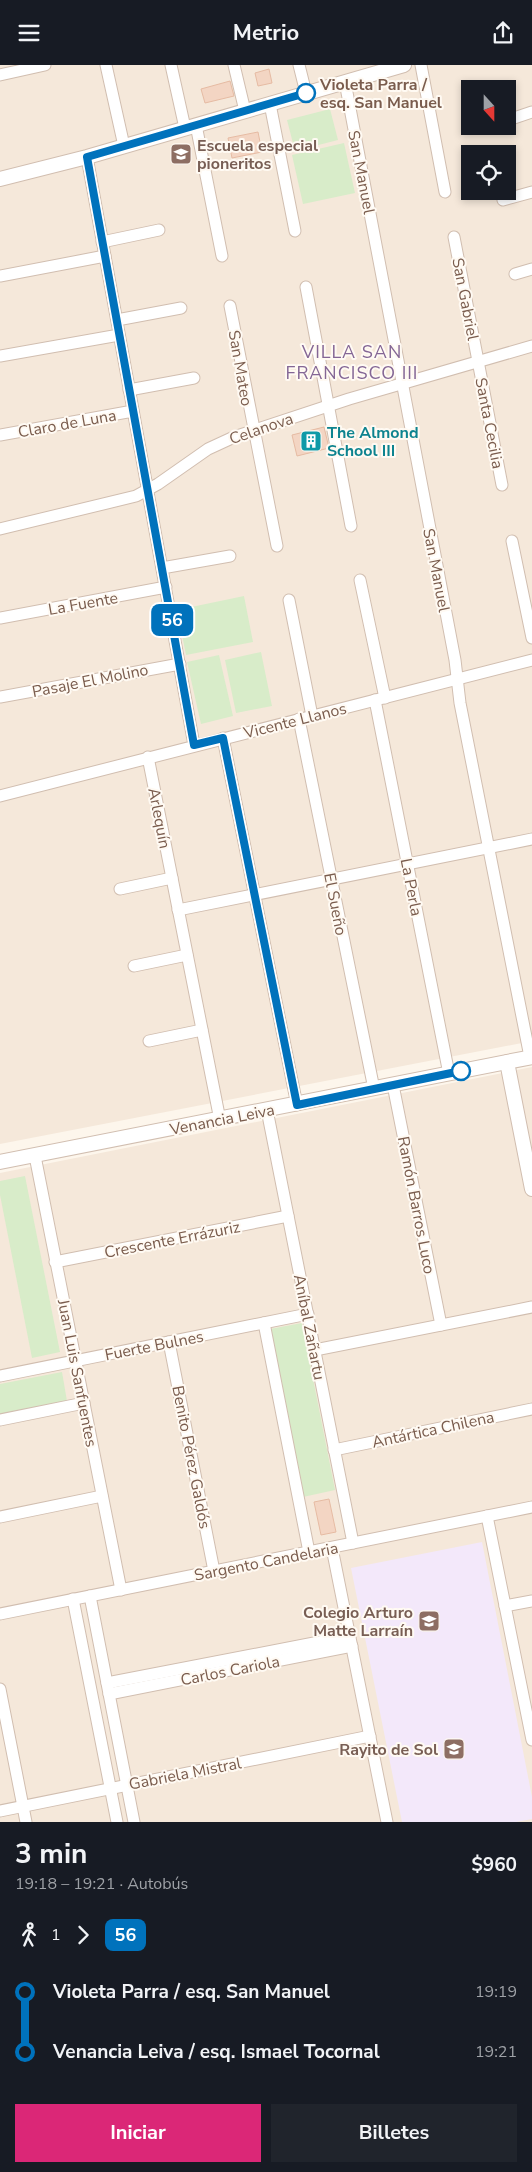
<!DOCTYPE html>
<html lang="es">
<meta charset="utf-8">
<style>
body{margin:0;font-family:"Nunito Sans",sans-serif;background:#20242c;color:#f1f3f6;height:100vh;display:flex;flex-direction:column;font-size:19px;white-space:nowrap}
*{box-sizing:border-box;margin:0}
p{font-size:16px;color:#9ea1a6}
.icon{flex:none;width:28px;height:28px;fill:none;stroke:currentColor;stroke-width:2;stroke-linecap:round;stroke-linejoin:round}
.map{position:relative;height:1757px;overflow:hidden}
.side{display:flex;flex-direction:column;background:#171b24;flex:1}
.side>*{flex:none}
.badge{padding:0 10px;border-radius:8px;font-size:18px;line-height:32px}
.needle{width:32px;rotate:159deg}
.buttons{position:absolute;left:461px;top:15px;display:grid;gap:10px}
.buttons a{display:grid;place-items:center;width:55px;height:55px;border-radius:0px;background:#171b24;box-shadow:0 2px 8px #0003;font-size:25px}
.map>.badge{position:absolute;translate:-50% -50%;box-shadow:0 0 0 2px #fff}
.legs{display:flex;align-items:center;gap:8px;height:55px;padding:0 15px;font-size:16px}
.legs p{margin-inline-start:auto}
.summary{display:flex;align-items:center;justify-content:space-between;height:85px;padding:0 15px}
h1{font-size:28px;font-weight:700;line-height:38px}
.button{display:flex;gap:10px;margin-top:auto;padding:10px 15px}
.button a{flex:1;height:58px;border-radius:0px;background:#db2777;color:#fff;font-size:20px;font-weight:700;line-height:58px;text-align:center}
.button a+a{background:#20242c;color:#f1f3f6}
ul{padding:0 15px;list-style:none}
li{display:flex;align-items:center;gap:18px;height:60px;font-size:19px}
li i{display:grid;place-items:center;width:8px;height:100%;margin:0 6px;background:currentColor}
li i::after{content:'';width:12px;height:12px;margin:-6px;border:4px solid;border-radius:50%;background:#171b24}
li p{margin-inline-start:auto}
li:first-child i{background:linear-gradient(#0000 50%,currentColor 0)}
li:last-child i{background:linear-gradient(currentColor 50%,#0000 0)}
header{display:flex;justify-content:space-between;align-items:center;height:65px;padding:0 15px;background:#171b24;font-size:22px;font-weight:700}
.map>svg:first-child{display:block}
</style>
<header><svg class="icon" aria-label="menu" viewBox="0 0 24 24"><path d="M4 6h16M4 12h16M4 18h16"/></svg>Metrio<svg class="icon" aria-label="share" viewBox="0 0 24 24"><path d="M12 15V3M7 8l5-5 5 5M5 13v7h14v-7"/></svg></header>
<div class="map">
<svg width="532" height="1757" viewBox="0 0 532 1757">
<rect width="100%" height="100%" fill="#fdf6ec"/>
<g fill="#f5e8da" fill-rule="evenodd">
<path d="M0 0H532V976L0 1079ZM470 24H508V61H470ZM470 89H508V126H470Z"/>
<path d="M532 1002V1757H0V1108Z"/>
</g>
<path fill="#f3e8fa" d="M482 1477 532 1732V1754L516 1757H402L351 1503Z"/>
<g fill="#d8ecc9">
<path d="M330 44 338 75 295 86 287 55Z"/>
<path d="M344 78 355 128 303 139 292 90Z"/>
<path d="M244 531 253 577 186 590 177 545Z"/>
<path d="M261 587 272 641 236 648 225 595Z"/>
<path d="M219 590 233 651 201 659 187 597Z"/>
<path d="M25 1111 60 1287 32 1293 0 1130V1116Z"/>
<path d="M302 1258 335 1425 303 1432 270 1264Z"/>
<path d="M62 1307 67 1336 0 1350V1319Z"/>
</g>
<g fill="#f3d5c3" stroke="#e6bba3">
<path d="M269 4 272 18 258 21 255 8Z"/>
<path d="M230 16 234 31 205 38 201 24Z"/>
<path d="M258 67 262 87 232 93 228 73Z"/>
<path d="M324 362 329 383 297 391 292 370Z"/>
<path d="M329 1434 336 1467 321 1470 314 1437Z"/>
</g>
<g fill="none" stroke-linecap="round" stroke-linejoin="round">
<g stroke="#d1beb0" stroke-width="13">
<g id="minor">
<path d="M106 0 124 81"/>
<path d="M171 0 185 63"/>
<path d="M234 0 245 46"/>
<path d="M299 0 306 28"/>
<path d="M421 0 445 127"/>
<path d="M0 10 45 0"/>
<path d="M345 17 455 595 460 638 530 992"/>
<path d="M270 39 295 166"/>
<path d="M508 55 532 47"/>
<path d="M196 60 222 191"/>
<path d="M487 62 488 61"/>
<path d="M87 92 194 680"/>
<path d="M503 135 532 127"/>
<path d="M454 172 502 420"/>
<path d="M102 177 159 165"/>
<path d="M515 209 532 204"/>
<path d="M0 211 105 191"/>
<path d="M306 222 351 461"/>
<path d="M230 241 277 481"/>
<path d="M117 255 181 243"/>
<path d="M0 291 119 270"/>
<path d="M129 325 194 313"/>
<path d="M0 370 133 346"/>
<path d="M0 464 136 431 158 419 208 384 234 372 349 334 532 281"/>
<path d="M512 476 532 573"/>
<path d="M162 503 230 491"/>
<path d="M360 515 385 633"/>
<path d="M289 535 312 651"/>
<path d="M0 553 166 522"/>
<path d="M0 632 180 599"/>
<path d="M375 635 449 1009"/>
<path d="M299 654 374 1024"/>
<path d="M223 673 297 1040"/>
<path d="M148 692 220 1055"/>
<path d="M0 731 532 595"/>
<path d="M120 824 172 813"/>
<path d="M178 845 532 774"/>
<path d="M134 901 187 890"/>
<path d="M149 976 202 965"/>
<path d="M393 1020 441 1260"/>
<path d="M267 1045 353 1478"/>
<path d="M35 1091 121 1525"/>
<path d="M55 1197 288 1151"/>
<path d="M264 1258 309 1487"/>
<path d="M169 1277 214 1506"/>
<path d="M315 1285 532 1242"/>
<path d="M0 1311 308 1249"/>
<path d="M0 1355 84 1338"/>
<path d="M334 1385 532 1344"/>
<path d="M487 1451 532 1675"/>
<path d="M0 1452 102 1431"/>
<path d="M332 1483 387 1757"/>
<path d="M90 1531 134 1757"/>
<path d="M73 1534 117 1757"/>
<path d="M505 1541 532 1536"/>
<path d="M0 1549 532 1442"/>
<path d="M107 1618 350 1571"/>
<path d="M0 1624 26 1757"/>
<path d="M109 1629 352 1581"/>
<path d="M0 1746 370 1671"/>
</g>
</g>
<g stroke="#d1beb0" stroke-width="16">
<g id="tertiary">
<path d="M0 114 87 92 404 0"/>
<path d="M507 997 532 1124"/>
<path d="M0 1097 532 992"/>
</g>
</g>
<use href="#minor" stroke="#fff" stroke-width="11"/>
<use href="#tertiary" stroke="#fff" stroke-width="14"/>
</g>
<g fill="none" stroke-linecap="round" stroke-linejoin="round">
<g stroke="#fff" stroke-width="11">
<path id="line-1" d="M306 28 87 92 194 680 223 673 297 1040 461 1006"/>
</g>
<use href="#line-1" stroke="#0072bc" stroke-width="8"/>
</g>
<defs>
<g id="school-square" transform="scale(1.125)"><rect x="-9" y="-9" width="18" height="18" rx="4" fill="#8d6e63" stroke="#fffaf3"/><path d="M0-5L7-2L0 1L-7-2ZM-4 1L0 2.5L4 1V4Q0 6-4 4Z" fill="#fff"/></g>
<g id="building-square" transform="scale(1.125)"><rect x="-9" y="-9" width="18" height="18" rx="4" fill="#0f9aa8" stroke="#fffaf3"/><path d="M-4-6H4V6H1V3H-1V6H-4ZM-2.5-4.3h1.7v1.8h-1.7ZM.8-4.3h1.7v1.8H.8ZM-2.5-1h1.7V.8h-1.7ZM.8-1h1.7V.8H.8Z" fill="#fff"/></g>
</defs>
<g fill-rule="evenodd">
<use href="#school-square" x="181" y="89"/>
<use href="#building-square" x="311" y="376"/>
<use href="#school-square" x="429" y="1556"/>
<use href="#school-square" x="454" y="1684"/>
</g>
<g fill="#fff" stroke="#0072bc" stroke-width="2.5">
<circle cx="306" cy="28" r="9"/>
<circle cx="461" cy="1006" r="9"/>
</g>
<g text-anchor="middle" stroke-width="4" stroke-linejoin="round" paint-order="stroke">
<g font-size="16" font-weight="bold" fill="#7a5c4d" stroke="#fffaf3" text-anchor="start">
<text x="320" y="25">Violeta Parra /<tspan x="320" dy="18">esq. San Manuel</tspan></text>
</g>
<g font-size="16" font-weight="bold" fill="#785e54" stroke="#fffaf3" text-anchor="end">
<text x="197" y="86" text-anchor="start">Escuela especial<tspan x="197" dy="18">pioneritos</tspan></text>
<text x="413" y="1553">Colegio Arturo<tspan x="413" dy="18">Matte Larraín</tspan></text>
<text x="438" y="1690">Rayito de Sol</text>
</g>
<g font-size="16" fill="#7a5c4d" stroke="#fffaf3">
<text transform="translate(362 107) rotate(79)" y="6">San Manuel</text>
<text transform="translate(466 234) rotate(79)" y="6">San Gabriel</text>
<text transform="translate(241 303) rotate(80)" y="6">San Mateo</text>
<text transform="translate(67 358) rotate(-10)" y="6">Claro de Luna</text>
<text transform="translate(490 358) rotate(79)" y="6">Santa Cecilia</text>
<text transform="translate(261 363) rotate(-19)" y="6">Celanova</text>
<text transform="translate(437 505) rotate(79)" y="6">San Manuel</text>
<text transform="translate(83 538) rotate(-10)" y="6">La Fuente</text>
<text transform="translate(90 615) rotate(-11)" y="6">Pasaje El Molino</text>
<text transform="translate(295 655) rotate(-14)" y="6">Vicente Llanos</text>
<text transform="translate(160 753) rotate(79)" y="6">Arlequín</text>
<text transform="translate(412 822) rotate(79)" y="6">La Perla</text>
<text transform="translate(336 839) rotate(79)" y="6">El Sueño</text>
<text transform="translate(222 1054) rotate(-11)" y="6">Venancia Leiva</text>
<text transform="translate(417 1140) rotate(79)" y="6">Ramón Barros Luco</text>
<text transform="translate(172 1174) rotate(-11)" y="6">Crescente Errázuriz</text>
<text transform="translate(310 1262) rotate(79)" y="6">Aníbal Zañartu</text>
<text transform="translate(154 1280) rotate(-11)" y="6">Fuerte Bulnes</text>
<text transform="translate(78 1308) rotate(79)" y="6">Juan Luis Sanfuentes</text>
<text transform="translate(433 1364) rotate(-12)" y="6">Antártica Chilena</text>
<text transform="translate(192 1392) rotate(79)" y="6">Benito Pérez Galdós</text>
<text transform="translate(266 1496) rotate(-11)" y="6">Sargento Candelaria</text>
<text transform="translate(230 1605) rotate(-11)" y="6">Carlos Cariola</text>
<text transform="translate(185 1708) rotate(-11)" y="6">Gabriela Mistral</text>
</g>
<g font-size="16" font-weight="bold" fill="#0d838f" stroke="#fffaf3" text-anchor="start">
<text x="327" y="373">The Almond<tspan x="327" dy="18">School III</tspan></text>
</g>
<g font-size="18" letter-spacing="1" fill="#846695" stroke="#fffaf3">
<text x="352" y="293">VILLA SAN<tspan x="352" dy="21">FRANCISCO III</tspan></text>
</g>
</g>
</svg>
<div class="buttons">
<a><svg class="needle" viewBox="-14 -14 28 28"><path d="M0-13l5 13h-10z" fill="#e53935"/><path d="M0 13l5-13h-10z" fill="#9ea1a6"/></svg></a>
<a><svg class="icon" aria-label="locate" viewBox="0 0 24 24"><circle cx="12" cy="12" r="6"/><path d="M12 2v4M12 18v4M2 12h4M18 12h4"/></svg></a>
</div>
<b class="badge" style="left:172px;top:555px;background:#0072bc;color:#fff">56</b>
</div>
<section class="side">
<div class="summary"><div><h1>3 min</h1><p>19:18 – 19:21 · Autobús</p></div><b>$960</b></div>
<div class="legs"><svg class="icon" aria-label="walk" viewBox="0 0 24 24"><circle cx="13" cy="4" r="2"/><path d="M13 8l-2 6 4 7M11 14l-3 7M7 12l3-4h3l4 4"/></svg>1<svg class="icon" aria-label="forward" viewBox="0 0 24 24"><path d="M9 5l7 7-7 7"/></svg><b class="badge" style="background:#0072bc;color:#fff">56</b></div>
<ul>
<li><i style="color:#0072bc"></i><b>Violeta Parra / esq. San Manuel</b><p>19:19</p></li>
<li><i style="color:#0072bc"></i><b>Venancia Leiva / esq. Ismael Tocornal</b><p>19:21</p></li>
</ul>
<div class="button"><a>Iniciar</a><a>Billetes</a></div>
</section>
